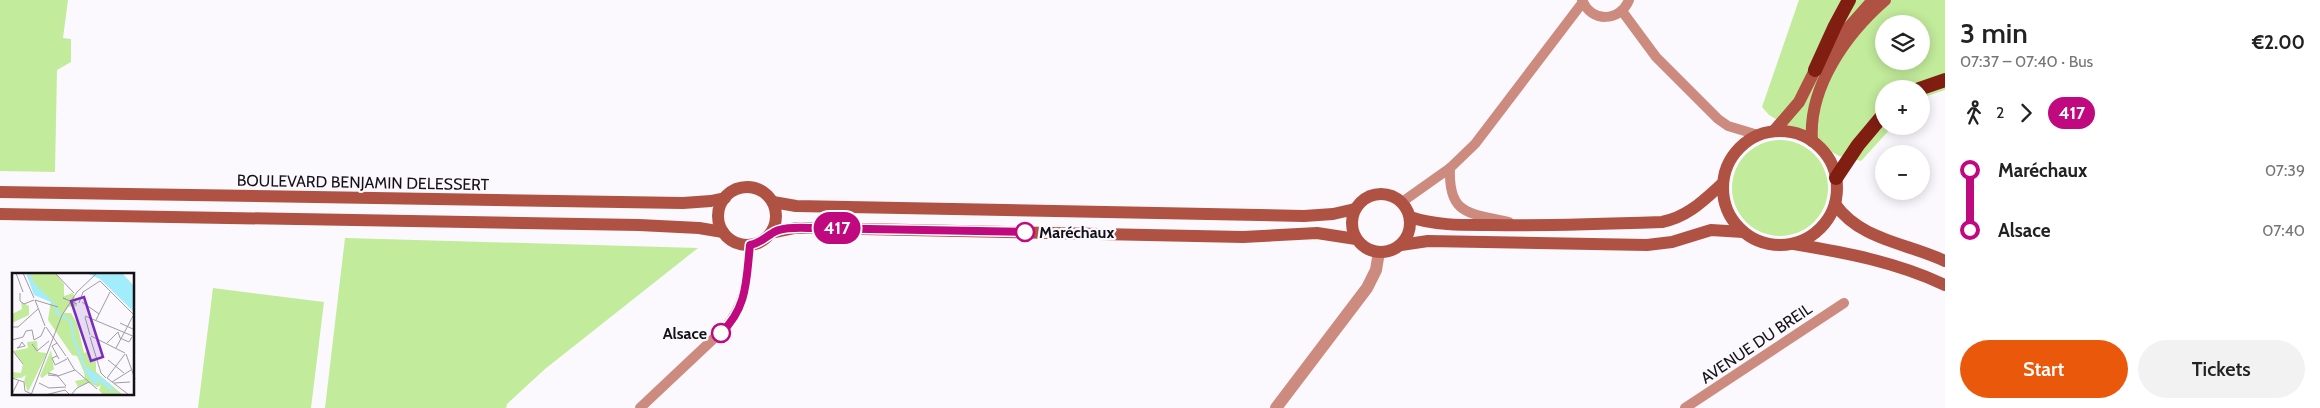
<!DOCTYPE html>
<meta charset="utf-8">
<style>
body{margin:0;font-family:Cabin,sans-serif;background:#f2f2f2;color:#222;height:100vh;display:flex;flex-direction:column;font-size:19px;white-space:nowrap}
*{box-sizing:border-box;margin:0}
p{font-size:16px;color:#767676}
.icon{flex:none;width:28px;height:28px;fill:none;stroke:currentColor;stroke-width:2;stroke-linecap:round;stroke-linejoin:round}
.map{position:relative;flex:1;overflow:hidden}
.side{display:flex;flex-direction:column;background:#fff;width:375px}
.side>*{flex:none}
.badge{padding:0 10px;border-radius:16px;font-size:18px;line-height:32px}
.buttons{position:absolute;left:1875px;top:15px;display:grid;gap:10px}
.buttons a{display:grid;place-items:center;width:55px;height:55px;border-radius:50%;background:#fff;box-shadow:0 2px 12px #0003;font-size:25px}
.map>.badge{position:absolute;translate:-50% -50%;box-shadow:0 0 0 2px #fff}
.legs{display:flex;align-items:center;gap:8px;height:55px;padding:0 15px;font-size:16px}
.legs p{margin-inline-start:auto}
.overview{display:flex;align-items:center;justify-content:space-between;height:85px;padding:0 15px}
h1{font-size:28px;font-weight:600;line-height:38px}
.button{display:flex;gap:10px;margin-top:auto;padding:10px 15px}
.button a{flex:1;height:58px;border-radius:30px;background:#ea580c;color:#fff;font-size:20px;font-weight:600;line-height:58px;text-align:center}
.button a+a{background:#f2f2f2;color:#222}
ul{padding:0 15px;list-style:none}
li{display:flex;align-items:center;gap:18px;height:60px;font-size:19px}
li i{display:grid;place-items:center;width:8px;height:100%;margin:0 6px;background:currentColor}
li i::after{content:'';width:12px;height:12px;margin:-6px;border:4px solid;border-radius:50%;background:#fff}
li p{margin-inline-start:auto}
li:first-child i{background:linear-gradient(#0000 50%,currentColor 0)}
li:last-child i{background:linear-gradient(currentColor 50%,#0000 0)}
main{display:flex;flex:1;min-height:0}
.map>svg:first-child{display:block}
</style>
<main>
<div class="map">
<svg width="1945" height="408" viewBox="0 0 1945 408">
<rect width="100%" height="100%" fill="#fbf9fd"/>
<g fill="#c2eb9b" fill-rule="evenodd">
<path d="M0 0H68L63 38 71 39V62L57 70 55 172 0 171Z"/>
<path d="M1799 0H1945V90L1927 96 1921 101V89H1884V126H1893L1861 161 1839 156 1769 115 1762 107ZM1884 24H1921V61H1884Z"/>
<circle cx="1780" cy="188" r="48"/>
<path d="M345 238H346L698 248 545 369 507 404 506 408H325Z"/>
<path d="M213 288 324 302 311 408H198Z"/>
</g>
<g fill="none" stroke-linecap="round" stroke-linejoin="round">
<g stroke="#cd8b7f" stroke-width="10">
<path d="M1582 0C1591 23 1620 22 1629 0"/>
<path d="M1622 11 1656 57 1718 119 1728 126 1758 135"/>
<path d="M1450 168C1448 216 1470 213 1509 222"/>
<path d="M1402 202 1450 168 1475 144 1583 2"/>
<path d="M640 408 726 327C748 300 746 278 750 245"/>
<path d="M1685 408 1844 303"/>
</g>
<path stroke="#cd8b7f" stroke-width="12" d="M1276 408 1367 288 1376 270 1379 252"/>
<g stroke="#b05243" stroke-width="12">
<circle cx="1780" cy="188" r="57"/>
<path d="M1774 131 1799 102 1815 70 1841 36 1873 0"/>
<path d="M1812 141C1808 87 1846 34 1885 0"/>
<circle cx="747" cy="216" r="29"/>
<path d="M0 192 683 203 711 201 725 198"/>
<circle cx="1381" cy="223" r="29"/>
<path d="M773 202 796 206 1304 216 1333 214 1355 209"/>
<path d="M1835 204C1860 240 1907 243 1945 261"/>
<path d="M0 214 639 225 699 228 723 232"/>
<path d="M1410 217C1436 226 1466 225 1493 225 1550 226 1606 224 1662 222 1688 217 1704 200 1723 183"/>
<path d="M771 233 795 228H815L1243 237 1317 233 1356 239"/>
<path d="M1794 244C1847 253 1896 262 1945 285"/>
<path d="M1401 245 1428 241 1647 245 1672 242 1711 230 1743 232"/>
</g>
<g stroke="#811e12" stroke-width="14">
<path d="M1815 70 1835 26 1849 0"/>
<path d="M1919 89 1945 80"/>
<path d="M1836 178 1858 145 1884 114"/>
</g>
</g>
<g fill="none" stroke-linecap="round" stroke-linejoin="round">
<g stroke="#fff" stroke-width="11">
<path id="line-1" d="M721 333C748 307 746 280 750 245 760 243 763 239 771 234 781 226 802 228 815 228L1025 232"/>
</g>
<use href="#line-1" stroke="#c0087f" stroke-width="8"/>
</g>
<g fill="#fff" stroke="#c0087f" stroke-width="2.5">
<circle cx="1025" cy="232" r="9"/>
<circle cx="721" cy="333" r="9"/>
</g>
<g text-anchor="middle" stroke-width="4.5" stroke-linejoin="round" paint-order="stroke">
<g font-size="16" fill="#151119" stroke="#fbf9fd">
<text transform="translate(363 182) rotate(1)" y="6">BOULEVARD BENJAMIN DELESSERT</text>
<text transform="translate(1756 343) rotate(-34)" y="6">AVENUE DU BREIL</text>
</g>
<g font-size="16" font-weight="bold" fill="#151119" stroke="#fbf9fd" text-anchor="start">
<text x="1039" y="238">Maréchaux</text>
<text x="707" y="339" text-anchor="end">Alsace</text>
</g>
</g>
<g transform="translate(12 273)">
<rect width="122" height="122" fill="#fbf9fd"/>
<path d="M17 0H43L52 11V23L61 20 65 33 56 34 52 40H59L65 50 72 80 75 79 78 86 84 85V99L111 122H91L87 117 89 112 85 114 77 109 66 114 63 108 73 106 72 99 65 83 60 82 36 47 39 27 24 14ZM9 29 17 33V42L0 50V41L10 36ZM25 68 26 79 35 80 16 119 12 108 14 102 9 105H1L0 99 9 100 11 90 1 78 16 75 15 69ZM39 77 42 96 30 105 28 103Z" fill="#c2eb9b"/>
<path d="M14 0H17L24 13 33 15 25 14 43 30 47 40 60 48 62 64 74 94 97 110 104 122 82 104 86 110 83 112 74 100 60 65 58 49 44 41 41 30 22 22ZM74 0H110L122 13V39L88 6Z" fill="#a3ecfc"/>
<path fill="none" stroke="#9f9ca2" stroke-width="1" d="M4 0 11 19M11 0 22 25M43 0 62 20M8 20V28L12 31 22 27M54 26 51 25 65 31M23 27 33 53M23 27 46 34M70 29 87 41M67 30 71 19 88 8 123 43M73 43 123 64M73 44 78 62M84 47 98 19M108 50 123 57M0 54H6L26 36M34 54 54 83M14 58 20 57 22 67 29 63 33 54M106 59 108 65 117 69 120 64M79 63 113 80M78 64 89 100 94 105M0 67 11 64 14 58M10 69 13 73 5 75 7 74ZM45 70 40 73 47 86M95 70 106 59M20 71 25 78 37 68M104 75 121 43M0 77 11 91M114 81 123 106M45 83 40 85 43 92 55 86M55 84 62 96 85 116M96 87 112 100M36 100 45 102 54 113M36 102 46 103 63 97M0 105 12 109 13 118 22 122M95 105 113 81M95 105 117 122M100 109 119 97M27 110 37 115 54 114M102 110 118 109M0 121 7 107M19 122 50 42 65 19 85 0M33 122 53 117 58 122M59 122 65 115 77 109"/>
<path fill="#7b2cbf" fill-opacity="0.15" stroke="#7b2cbf" stroke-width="2.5" d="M72 24 91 84 79 88 59 28Z"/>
<rect width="122" height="122" fill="none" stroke="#151119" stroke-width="2.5"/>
</g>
</svg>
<div class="buttons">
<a><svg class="icon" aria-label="layers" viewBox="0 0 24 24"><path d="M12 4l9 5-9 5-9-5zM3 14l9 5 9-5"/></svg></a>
<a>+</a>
<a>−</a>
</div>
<b class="badge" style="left:837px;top:228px;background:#c0087f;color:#fff">417</b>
</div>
<section class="side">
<div class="overview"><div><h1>3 min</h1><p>07:37 – 07:40 · Bus</p></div><b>€2.00</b></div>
<div class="legs"><svg class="icon" aria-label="walk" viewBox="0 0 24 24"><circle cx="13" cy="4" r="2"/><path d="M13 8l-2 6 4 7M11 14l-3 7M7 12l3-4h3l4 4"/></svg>2<svg class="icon" aria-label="forward" viewBox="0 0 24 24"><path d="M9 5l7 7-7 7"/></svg><b class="badge" style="background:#c0087f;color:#fff">417</b></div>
<ul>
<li><i style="color:#c0087f"></i><b>Maréchaux</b><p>07:39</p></li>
<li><i style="color:#c0087f"></i><b>Alsace</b><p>07:40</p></li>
</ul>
<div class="button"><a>Start</a><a>Tickets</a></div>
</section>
</main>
